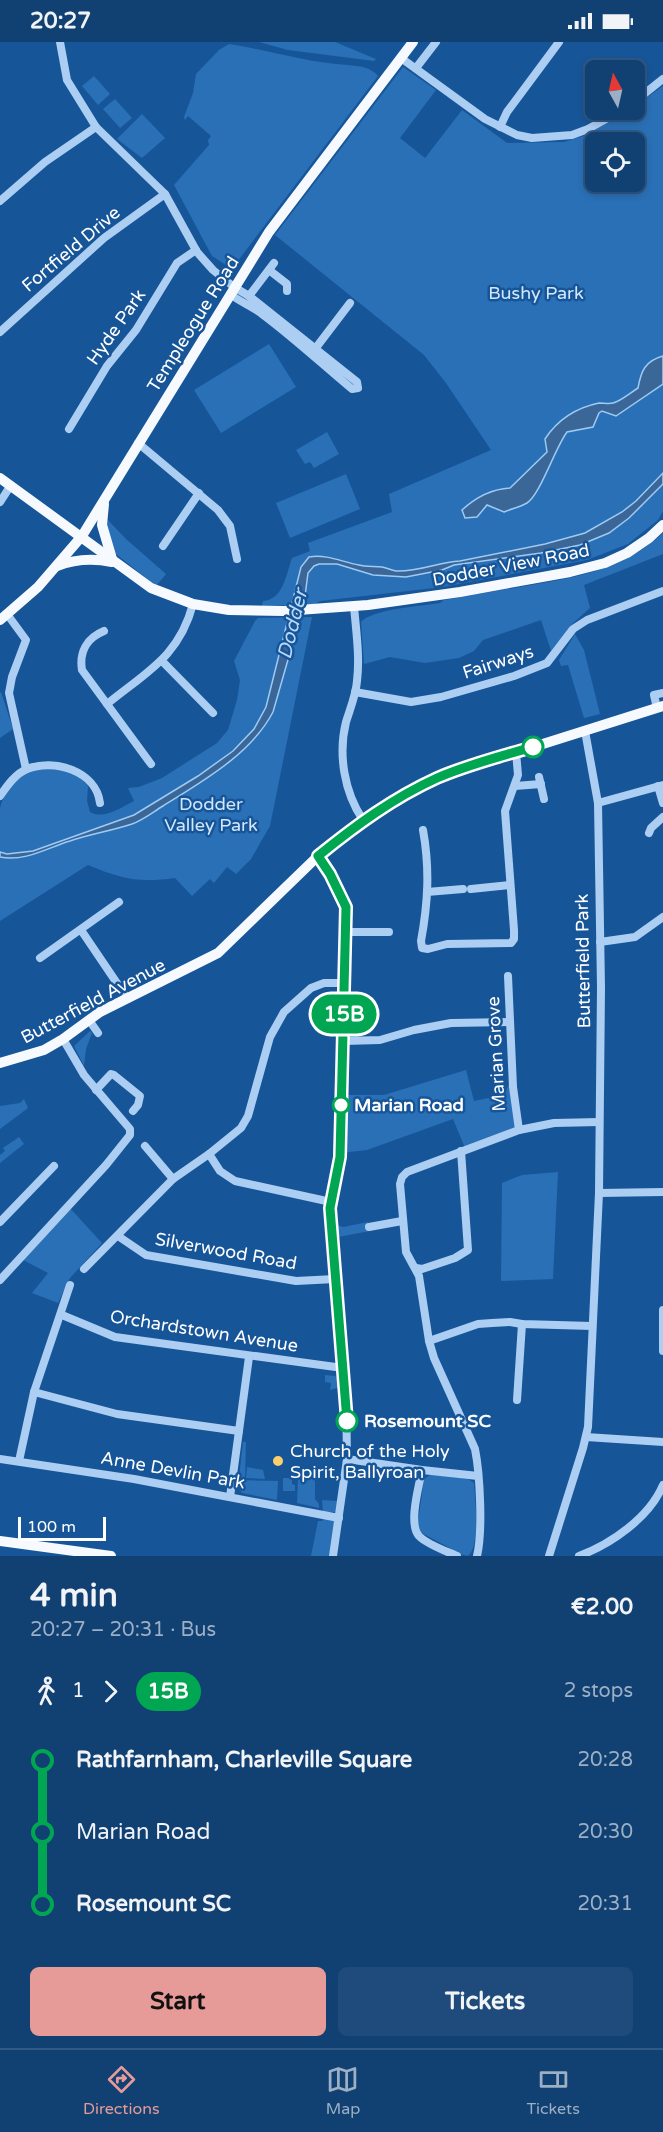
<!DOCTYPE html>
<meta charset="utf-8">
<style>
body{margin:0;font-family:"Varela Round",sans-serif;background:#1e4b7b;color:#f1f3f6;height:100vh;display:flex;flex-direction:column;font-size:22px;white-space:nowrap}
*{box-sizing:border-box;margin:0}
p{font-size:20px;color:#9cafc4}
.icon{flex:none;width:33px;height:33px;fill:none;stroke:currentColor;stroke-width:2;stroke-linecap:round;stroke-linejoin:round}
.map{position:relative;height:1514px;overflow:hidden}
.drawer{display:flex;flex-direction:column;background:#114073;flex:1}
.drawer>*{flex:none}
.badge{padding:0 12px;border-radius:20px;font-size:21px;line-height:39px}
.needle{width:39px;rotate:352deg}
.buttons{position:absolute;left:585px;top:18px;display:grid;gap:12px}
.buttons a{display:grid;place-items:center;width:60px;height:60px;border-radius:9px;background:#114073;box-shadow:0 3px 9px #0003,0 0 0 2px #305985;font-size:30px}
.scale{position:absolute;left:18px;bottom:15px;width:88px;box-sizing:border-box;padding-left:6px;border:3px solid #fff;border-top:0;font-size:16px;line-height:21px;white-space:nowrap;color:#fff;-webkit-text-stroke:4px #175599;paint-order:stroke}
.map>.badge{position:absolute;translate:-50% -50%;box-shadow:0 0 0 3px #fff}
.legs{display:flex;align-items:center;gap:9px;height:66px;padding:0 30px;font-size:20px}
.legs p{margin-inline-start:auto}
.head{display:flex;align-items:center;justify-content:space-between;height:102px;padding:0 30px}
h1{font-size:33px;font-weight:700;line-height:45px}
.cta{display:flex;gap:12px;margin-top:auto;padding:12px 30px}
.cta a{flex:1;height:69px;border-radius:9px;background:#e69b98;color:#111;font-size:24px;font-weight:700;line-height:69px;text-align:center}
.cta a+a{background:#1e4b7b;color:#f1f3f6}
ul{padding:0 30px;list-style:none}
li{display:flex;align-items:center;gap:21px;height:72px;font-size:22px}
li i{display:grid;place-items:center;width:9px;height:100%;margin:0 8px;background:currentColor}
li i::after{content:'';width:15px;height:15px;margin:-8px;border:4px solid;border-radius:50%;background:#114073}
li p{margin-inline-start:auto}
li:first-child i{background:linear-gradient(#0000 50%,currentColor 0)}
li:last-child i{background:linear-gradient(currentColor 50%,#0000 0)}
.status{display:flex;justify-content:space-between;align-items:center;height:42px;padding:0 30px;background:#114073;direction:ltr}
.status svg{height:16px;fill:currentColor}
.tab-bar{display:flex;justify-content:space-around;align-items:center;height:84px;border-top:2px solid #305985;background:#114073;font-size:16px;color:#9cafc4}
.tab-bar a{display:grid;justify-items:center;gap:3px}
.tab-bar .current{color:#e69b98}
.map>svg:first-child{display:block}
</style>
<div class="status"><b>20:27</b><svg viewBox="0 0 49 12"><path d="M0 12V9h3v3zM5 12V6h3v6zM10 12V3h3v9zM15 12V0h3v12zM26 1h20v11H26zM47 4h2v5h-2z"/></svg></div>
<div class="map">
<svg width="663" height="1514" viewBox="0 0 663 1514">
<rect width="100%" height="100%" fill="#175599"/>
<g fill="#2a70b7" fill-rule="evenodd">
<path d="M259 0H335L376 17 374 19 288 8Z"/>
<path d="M229 2C269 8 307 21 348 23 359 24 371 25 378 34L234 224 226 223 212 214 174 143 209 103 208 98 211 94 188 74 185 78 184 75 193 51 196 32 219 8Z"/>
<path d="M403 25 436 48 400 96 425 116 462 68 507 101 564 100 584 94 629 68H634L635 64 663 44V469L658 478 628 502 587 518 443 545 320 559 315 562 262 564 263 559C283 558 286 533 292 516L310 509 308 501 392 470 389 452 491 408 446 341 424 313 275 193ZM596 100H634V140H596Z"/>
<path d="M94 34 110 52 98 63 82 44Z"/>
<path d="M115 57 132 76 120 86 103 67Z"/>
<path d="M142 72 165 96 142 116 117 97Z"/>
<path d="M269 302 296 345 221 391 194 348Z"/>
<path d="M327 390 339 412 314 426 310 420 305 422 296 408Z"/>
<path d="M346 432 360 467 290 496 276 461Z"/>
<path d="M104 474 126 497 166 532 156 544 111 508Z"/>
<path d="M663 491V512L584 543 590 566 571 583 551 609 541 578 483 598 474 609 459 616 425 621 390 615 364 622 361 580C372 567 422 564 440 561L444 558C473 553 502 548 531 543 582 534 623 527 663 491Z"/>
<path d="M312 575 270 784 251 817 236 832 227 825 214 841 210 837 192 854 175 836C138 841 122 837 88 823L0 879V766C8 737 27 724 56 727 70 729 79 733 88 744L87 759 90 770C104 778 122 765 134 759L128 746 139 745 162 736 217 701 228 688 237 658 240 638 234 619 255 579 258 576Z"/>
<path d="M575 592 584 608 600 672 584 676 568 623 561 624 559 618Z"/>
<path d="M1 650 13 687 0 696V651Z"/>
<path d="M90 989 92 991 86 1007 84 1024 74 1004Z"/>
<path d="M466 1028 474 1059 503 1053 510 1041 516 1085 465 1106 453 1077 367 1108 340 1111 341 1053H384Z"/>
<path d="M24 1057 28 1066 0 1087V1064L20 1061Z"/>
<path d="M19 1095 24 1102 0 1121V1113L5 1109 3 1106Z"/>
<path d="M558 1130 553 1237 501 1239 502 1141 522 1133Z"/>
<path d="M69 1165 102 1201 70 1236 58 1261 32 1251 48 1231 23 1218Z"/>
<path d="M368 1180 370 1189 338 1195 336 1183 343 1185Z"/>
<path d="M325 1333 335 1334 341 1339 340 1345 330 1348 331 1341 325 1340Z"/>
<path d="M243 1400H246L245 1436H239Z"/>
<path d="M247 1425 263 1428 265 1437 246 1436Z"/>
<path d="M432 1432 468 1437 474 1441C475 1458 481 1503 468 1514L463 1513 420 1490 418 1480 424 1437Z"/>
<path d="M283 1436H292V1442L295 1443V1449H283Z"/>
<path d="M298 1436 315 1437V1457L319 1462V1466L297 1461Z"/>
<path d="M238 1438 278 1439 277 1458 242 1451 238 1445Z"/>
<path d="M322 1458 338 1459 335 1470H323Z"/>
<path d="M324 1476 335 1479 331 1514H311L318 1479H322Z"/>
</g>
<g fill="#3b6798" stroke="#9ecaf4" stroke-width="1.5">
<path d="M663 314V342L616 374 602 369 599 371 593 385 567 390C555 406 540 453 527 461 520 465 511 467 504 470L487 463 477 475 465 476 462 468C475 456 492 447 510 446L547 410 545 397C558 377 575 366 599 361 604 361 609 362 613 361 621 359 630 351 638 346 641 329 645 319 663 314Z"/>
<path d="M663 431V442L629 476 609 491 580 503 541 511 454 523 442 528 406 535 373 533 337 522H319L314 524 308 531 304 562 273 670C251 712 203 739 163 764 153 770 143 778 132 782 111 789 90 792 70 799 47 806 25 820 0 815V810L7 812 33 809 134 773 198 734 233 709 254 687 266 665 301 525 309 515C327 512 342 520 359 523 366 525 375 524 382 525 387 526 391 528 396 529 419 530 438 520 460 519L545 502 585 491 622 470 636 459Z"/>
</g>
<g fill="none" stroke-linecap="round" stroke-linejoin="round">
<g stroke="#accef2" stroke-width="8">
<path d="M60 0 67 38 96 85 165 152 197 210 213 228 234 245 249 254 357 340 358 346 352 347C322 322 293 295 262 272 252 264 240 260 230 252"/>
<path d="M401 16 485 77 517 93 532 96 572 93 588 87 622 68"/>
<path d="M416 26 436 0"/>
<path d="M634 60 663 37"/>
<path d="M500 85 507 70 559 0"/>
<path d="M0 159 45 120 96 85"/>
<path d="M269 228 287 242V249"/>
<path d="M249 254 274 221"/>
<path d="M0 290 104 196 165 152"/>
<path d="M315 307 350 261"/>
<path d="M69 387 107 324 136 288 177 221 196 208"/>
<path d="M138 401 218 468 230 484 237 517"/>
<path d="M0 460 11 443"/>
<path d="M163 504 199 451"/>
<path d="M354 564C356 589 360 614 357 639 356 653 350 667 346 680 338 712 344 750 363 778"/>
<path d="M7 572 26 598 12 635 9 651 26 727"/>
<path d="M104 589C87 596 79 610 82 628L151 722"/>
<path d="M162 619 213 671"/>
<path d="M355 650 411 660 441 655 514 634 547 621 573 587 587 578 663 549"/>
<path d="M107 662C146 630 179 615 193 562"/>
<path d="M657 666 654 653 663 651"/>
<path d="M539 735 544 757"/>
<path d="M515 744 541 742"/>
<path d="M658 744 663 761"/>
<path d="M0 754C7 744 15 732 27 727 54 716 96 729 100 761"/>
<path d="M598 761 663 743"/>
<path d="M423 788C430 827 428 861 421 899L422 906 428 907 447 902 511 901 514 897V888L505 769 518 733 516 710"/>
<path d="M649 791 651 786 663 775"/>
<path d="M318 814C331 833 346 853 347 877L340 1111 330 1166 346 1350 347 1417 333 1514"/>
<path d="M471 847 510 843"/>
<path d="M427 850 463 847"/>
<path d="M81 888 127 956"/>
<path d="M347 890H389"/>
<path d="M600 900 635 895 663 875"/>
<path d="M40 916 119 860"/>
<path d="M508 934 513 1045 519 1088"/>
<path d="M89 978 98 991"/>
<path d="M343 999 380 998 414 988 451 981 510 980"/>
<path d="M96 1048 111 1032 114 1033 140 1054 138 1063 133 1069"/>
<path d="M145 1104 173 1137"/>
<path d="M209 1112 220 1129 235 1139 331 1160"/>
<path d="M599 1151 663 1150"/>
<path d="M0 1180 54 1124"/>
<path d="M369 1185 402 1179"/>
<path d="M118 1194 146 1213 296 1239 335 1237"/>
<path d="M416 1226 422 1227 455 1216 468 1208 461 1109"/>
<path d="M84 1227 173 1137 209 1112 241 1086 248 1074 270 995 284 970 311 946 324 941H345"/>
<path d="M0 1238 106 1123 130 1093V1087L84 1033 63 997"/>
<path d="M663 1268V1309"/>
<path d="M62 1273 115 1295 343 1326"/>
<path d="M429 1299 478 1282 492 1281 510 1280 522 1282 592 1284"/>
<path d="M34 1350 117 1372 239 1389"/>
<path d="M517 1358 522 1282"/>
<path d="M586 1395 663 1400"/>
<path d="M0 1417 134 1437 339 1476"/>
<path d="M347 1417 422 1428 478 1434"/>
<path d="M19 1419 34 1350 70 1243"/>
<path d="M422 1428C419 1444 408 1482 419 1494 428 1503 446 1509 457 1514"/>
<path d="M230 1455 249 1315"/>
<path d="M477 1514C483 1489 480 1432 475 1407L434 1316 429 1299 419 1234 406 1210 400 1142 402 1135 407 1130 519 1088 554 1081 599 1080"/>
<path d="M549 1514 583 1406 588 1385 599 1151 601 946 598 761 585 689"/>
<path d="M579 1514C611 1502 649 1476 663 1443"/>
</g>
<g stroke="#f6faff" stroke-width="10">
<path d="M0 436 151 546 193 562 229 568 284 569 368 563 460 550 570 530 605 521 627 511 649 496 663 483"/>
<path d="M104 462 102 483 112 517"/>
<path d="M57 524C75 517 93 516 112 520"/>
<path d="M0 578 38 545 82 494 269 190 413 0"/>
<path d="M0 1021 44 1008 63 997 100 970 218 911 318 814 363 778 414 747 439 735 473 724 663 664"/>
<path d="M0 1499 111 1514"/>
</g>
</g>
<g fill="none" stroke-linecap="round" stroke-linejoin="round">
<g stroke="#fff" stroke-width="14">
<path id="line-1" d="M347 1379 330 1166 340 1115 346 865 330 832 318 814C355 784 393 756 437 736 467 723 501 714 533 705"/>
</g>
<use href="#line-1" stroke="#00a651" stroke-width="9"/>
</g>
<g fill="#fff" stroke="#00a651" stroke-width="3">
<circle cx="533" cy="705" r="10"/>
<circle cx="341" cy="1063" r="8"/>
<circle cx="347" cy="1379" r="10"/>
</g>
<circle fill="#ffce6c" stroke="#175599" stroke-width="2" cx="278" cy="1419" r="6"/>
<g text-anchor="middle" stroke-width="5" stroke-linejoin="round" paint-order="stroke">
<g font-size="18" fill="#fff" stroke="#175599">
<text transform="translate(71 207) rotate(-40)" y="6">Fortfield Drive</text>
<text transform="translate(193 282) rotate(-58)" y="6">Templeogue Road</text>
<text transform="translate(116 285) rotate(-55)" y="6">Hyde Park</text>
<text transform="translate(511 523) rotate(-11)" y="6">Dodder View Road</text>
<text transform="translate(498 620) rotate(-18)" y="6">Fairways</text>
<text transform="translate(583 919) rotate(-91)" y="6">Butterfield Park</text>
<text transform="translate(93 959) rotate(-28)" y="6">Butterfield Avenue</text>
<text transform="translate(496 1012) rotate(-93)" y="6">Marian Grove</text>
<text transform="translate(226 1209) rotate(10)" y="6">Silverwood Road</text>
<text transform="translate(204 1289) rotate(9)" y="6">Orchardstown Avenue</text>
<text transform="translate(173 1428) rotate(10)" y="6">Anne Devlin Park</text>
</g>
<g font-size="18" fill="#d3e7fc" stroke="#175599">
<text x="536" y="257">Bushy Park</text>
<text x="211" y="768">Dodder<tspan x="211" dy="21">Valley Park</tspan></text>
</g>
<g font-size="18" font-weight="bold" fill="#fff" stroke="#175599" text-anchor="start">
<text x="354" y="1069">Marian Road</text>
<text x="364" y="1385">Rosemount SC</text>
</g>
<g font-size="18" fill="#fff" stroke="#175599" text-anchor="start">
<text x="290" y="1415">Church of the Holy<tspan x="290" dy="21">Spirit, Ballyroan</tspan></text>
</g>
<g font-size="20" font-style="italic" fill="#b8d8f8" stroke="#175599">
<text transform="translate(292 582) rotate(-76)" y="7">Dodder</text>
</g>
</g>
</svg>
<div class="buttons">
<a><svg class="needle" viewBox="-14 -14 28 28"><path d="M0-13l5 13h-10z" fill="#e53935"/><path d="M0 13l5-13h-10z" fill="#9cafc4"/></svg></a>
<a><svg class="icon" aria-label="locate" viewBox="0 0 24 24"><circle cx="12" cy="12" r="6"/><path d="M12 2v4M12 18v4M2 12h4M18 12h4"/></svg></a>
</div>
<div class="scale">100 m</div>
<b class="badge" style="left:344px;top:972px;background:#00a651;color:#fff">15B</b>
</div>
<section class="drawer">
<div class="head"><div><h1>4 min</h1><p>20:27 – 20:31 · Bus</p></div><b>€2.00</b></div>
<div class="legs"><svg class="icon" aria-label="walk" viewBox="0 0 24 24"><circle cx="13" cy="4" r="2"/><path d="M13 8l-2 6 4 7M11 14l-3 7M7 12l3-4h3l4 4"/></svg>1<svg class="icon" aria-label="forward" viewBox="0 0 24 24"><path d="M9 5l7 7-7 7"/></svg><b class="badge" style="background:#00a651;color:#fff">15B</b><p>2 stops</p></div>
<ul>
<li><i style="color:#00a651"></i><b>Rathfarnham, Charleville Square</b><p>20:28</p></li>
<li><i style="color:#00a651"></i><span>Marian Road</span><p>20:30</p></li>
<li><i style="color:#00a651"></i><b>Rosemount SC</b><p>20:31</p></li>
</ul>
<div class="cta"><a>Start</a><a>Tickets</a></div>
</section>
<nav class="tab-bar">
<a class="current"><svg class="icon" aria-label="directions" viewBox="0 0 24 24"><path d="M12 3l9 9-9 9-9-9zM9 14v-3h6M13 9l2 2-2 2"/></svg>Directions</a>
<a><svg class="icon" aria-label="map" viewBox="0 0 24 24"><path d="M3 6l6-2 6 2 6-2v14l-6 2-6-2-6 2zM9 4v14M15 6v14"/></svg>Map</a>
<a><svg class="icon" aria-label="tickets" viewBox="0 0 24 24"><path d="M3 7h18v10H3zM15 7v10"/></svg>Tickets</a>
</nav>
